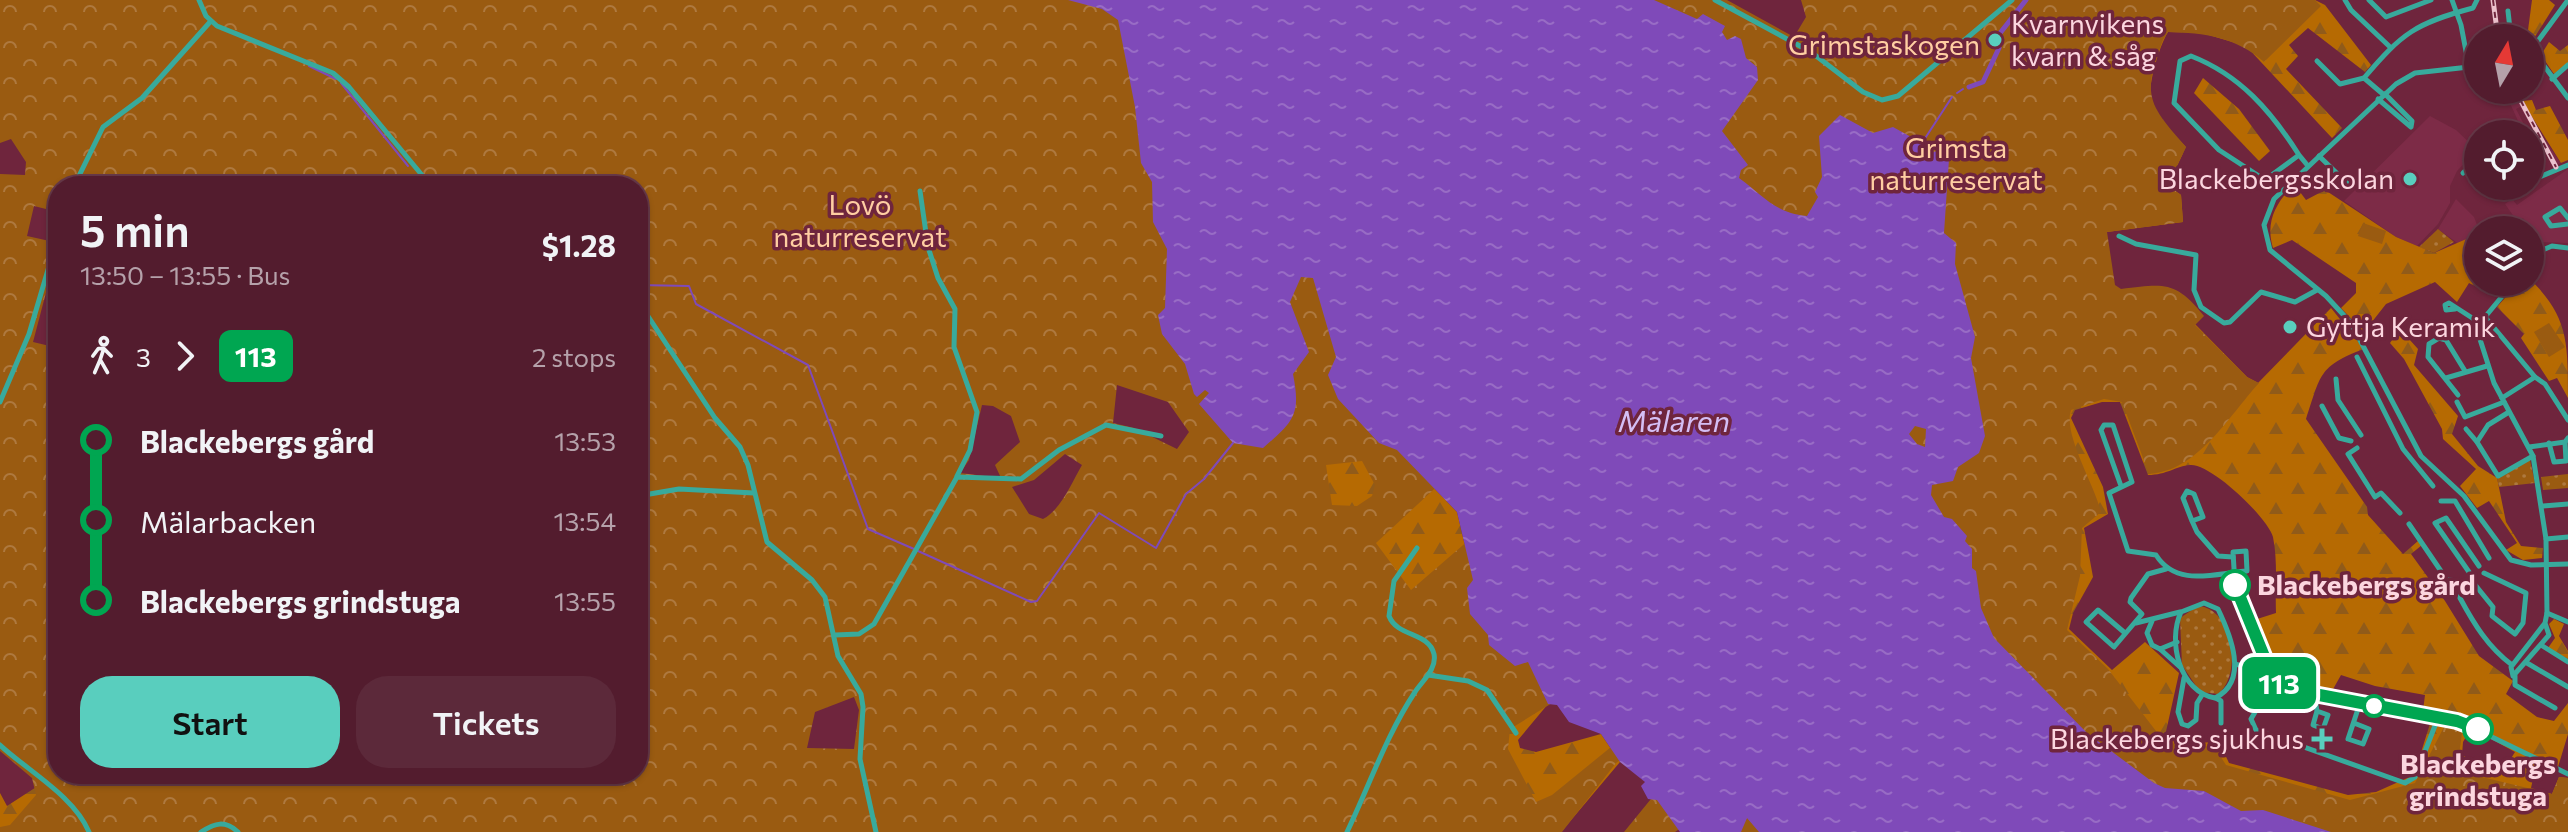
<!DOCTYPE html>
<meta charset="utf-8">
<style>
body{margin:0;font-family:Commissioner,sans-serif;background:#5c293a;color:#f1f3f6;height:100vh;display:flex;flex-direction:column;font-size:30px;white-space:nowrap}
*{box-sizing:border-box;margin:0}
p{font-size:26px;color:#b5a1aa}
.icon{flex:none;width:44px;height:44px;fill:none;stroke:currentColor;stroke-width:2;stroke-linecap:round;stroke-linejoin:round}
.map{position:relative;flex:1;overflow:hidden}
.panel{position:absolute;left:48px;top:176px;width:600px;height:608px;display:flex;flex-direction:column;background:#531c2e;border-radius:32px;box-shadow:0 2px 6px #0004,0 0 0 2px #693a4a}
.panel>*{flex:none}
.badge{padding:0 16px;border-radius:12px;font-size:28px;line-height:52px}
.needle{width:52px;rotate:10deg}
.controls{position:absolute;left:2464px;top:24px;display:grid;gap:16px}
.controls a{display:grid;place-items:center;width:80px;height:80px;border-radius:50%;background:#531c2e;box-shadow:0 2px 6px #0004,0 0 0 2px #693a4a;font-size:40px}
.map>.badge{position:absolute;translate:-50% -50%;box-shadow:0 0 0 4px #fff}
.legs{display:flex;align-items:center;gap:12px;height:88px;padding:0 32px;font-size:26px}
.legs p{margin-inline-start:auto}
.head{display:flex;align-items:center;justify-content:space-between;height:136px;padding:0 32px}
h1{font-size:44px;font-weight:600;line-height:60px}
.cta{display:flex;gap:16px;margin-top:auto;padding:16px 32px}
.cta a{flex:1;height:92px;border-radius:32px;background:#59cebe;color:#111;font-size:32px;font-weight:600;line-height:92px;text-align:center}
.cta a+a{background:#5c293a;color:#f1f3f6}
ul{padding:0 32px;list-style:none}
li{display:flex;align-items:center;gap:28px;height:80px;font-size:30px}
li i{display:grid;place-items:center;width:12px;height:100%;margin:0 10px;background:currentColor}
li i::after{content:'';width:20px;height:20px;margin:-10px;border:6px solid;border-radius:50%;background:#531c2e}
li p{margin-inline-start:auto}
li:first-child i{background:linear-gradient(#0000 50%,currentColor 0)}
li:last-child i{background:linear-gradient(currentColor 50%,#0000 0)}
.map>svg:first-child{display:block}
</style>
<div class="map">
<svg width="2568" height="832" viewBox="0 0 2568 832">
<defs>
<pattern id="grass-dots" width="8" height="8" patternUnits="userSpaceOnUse" patternTransform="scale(2)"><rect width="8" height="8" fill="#9a5b11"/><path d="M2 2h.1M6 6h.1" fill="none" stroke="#ae793f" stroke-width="1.8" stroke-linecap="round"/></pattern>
<pattern id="forest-firs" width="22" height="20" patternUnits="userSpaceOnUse" patternTransform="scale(2)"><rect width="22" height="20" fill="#b66a02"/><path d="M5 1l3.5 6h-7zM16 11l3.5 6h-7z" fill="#915b19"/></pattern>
<pattern id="park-crowns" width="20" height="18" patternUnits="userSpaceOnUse" patternTransform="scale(2)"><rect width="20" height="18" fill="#9a5b11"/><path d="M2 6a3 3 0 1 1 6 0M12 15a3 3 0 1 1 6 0" fill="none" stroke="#ae793f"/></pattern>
<pattern id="water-ripples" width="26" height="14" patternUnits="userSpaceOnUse" patternTransform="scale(2)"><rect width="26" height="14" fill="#7f4ab9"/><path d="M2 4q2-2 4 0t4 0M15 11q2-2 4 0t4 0" fill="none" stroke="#986cc5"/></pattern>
</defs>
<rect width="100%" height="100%" fill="#6f253d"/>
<g fill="#7d2b47">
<path d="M2504 90H2517L2533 123 2561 163 2554 166 2520 107 2516 109 2529 134H2524Z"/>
<path d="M2430 116 2456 130 2477 150 2457 171 2450 186V203L2438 224 2417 246 2396 237 2344 201Z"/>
<path d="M2568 169V243L2540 242 2523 218 2517 221 2505 204 2512 199 2517 205Z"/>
<path d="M2456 199 2474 217 2479 230 2478 258 2438 229Z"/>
</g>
<g fill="url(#grass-dots)">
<path d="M2438 229 2454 242 2434 253 2419 247Z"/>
<path d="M2530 460 2535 483 2499 487 2497 478Z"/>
<path d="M2568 474V488L2543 490 2541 477Z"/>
<path d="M2198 606C2233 608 2243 674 2218 694L2200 692 2182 665 2180 618Z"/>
</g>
<g fill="url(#forest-firs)" fill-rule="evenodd">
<path d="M2024 0H2315L2325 5 2371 65 2365 72 2308 28 2289 45 2298 56 2286 69 2342 128 2332 138 2246 46 2202 33 2168 32C2159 46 2145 92 2152 107 2159 122 2175 135 2186 147L2168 185 2181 195 2183 222 2107 232 2099 237 2108 294 2195 324 2247 377 2258 383 2331 308 2364 349C2318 366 2321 375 2306 419L2367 507 2368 515 2403 554 2418 541 2422 545 2411 554 2445 601 2479 656 2513 681 2506 694 2537 717 2554 721 2568 703V734L2558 767 2543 761 2534 774 2531 788 2552 794 2559 777 2568 778 2553 820 2204 791 1933 485ZM2102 402H2120L2148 475C2167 475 2176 466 2190 465 2211 463 2268 518 2273 537 2278 561 2275 589 2276 613L2254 620 2275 678 2283 670 2299 678 2302 686 2332 691 2341 675 2375 686 2425 695 2423 711 2433 714 2414 775 2376 792 2348 795 2229 763 2219 742 2190 743 2165 736 2179 673 2145 642 2112 670 2069 629 2073 613 2093 577 2084 528 2108 514 2103 487 2071 418 2075 410ZM2471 728 2515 752 2500 776 2462 755 2463 742Z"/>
<path d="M2532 0H2549L2555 5 2531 43 2527 38Z"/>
<path d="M2549 42 2560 51 2568 45V63L2554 74 2541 55Z"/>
<path d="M2203 78 2239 109 2270 151 2259 161 2194 93Z"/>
<path d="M2532 100 2536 110 2550 106 2568 140V160L2561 163 2522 101Z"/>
<path d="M2294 184 2306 200 2325 190 2396 237 2434 253 2478 234V282H2509L2497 297 2469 283 2457 302 2435 282 2386 304 2364 332 2341 308 2356 293V283L2292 240 2273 248C2265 221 2276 203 2294 184Z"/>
<path d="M2530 279C2568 317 2568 341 2568 398L2557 378 2549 381 2521 338 2524 334 2497 307 2519 282H2530Z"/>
<path d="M2400 329 2418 349 2414 365 2458 416 2452 434 2478 466 2497 478 2506 522 2521 546 2543 548 2542 558 2523 560 2506 550 2517 543 2489 501 2477 508 2460 486 2476 469 2443 439 2442 429 2404 359 2390 343Z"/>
<path d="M1263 448 1397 450 1457 512 1473 580 1548 704 1518 740 1520 748 1536 752 1601 734 1620 762 1561 832H1463Z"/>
<path d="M2554 619 2564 624 2559 636 2568 651V659L2548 648 2555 638 2549 624Z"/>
<path d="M44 782 86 832H0V793L7 806Z"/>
</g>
<g fill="url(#park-crowns)" fill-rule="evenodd">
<path d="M0 0H1296L2003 832H1708L1693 819 1675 832H1624L1664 783 1629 754 1616 763 1562 832H0V827L10 825 36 795 32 778 0 751V174L25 175 26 162 11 139 0 143ZM58 186H638V774H58V348L33 342 58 247V223L54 242 27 236 34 206 58 212ZM1117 385 1168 402 1189 432 1177 449 1134 428 1113 423ZM982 405 993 406 1011 416 1020 442 995 465 1001 478 960 473 969 460ZM1065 454 1082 465C1072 482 1061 510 1043 519L1029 514 1012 487 1034 480ZM1362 461 1375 485 1372 496 1357 506 1332 505 1326 465ZM1445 479 1477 533 1411 590 1376 543ZM1570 692 1611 747 1552 795 1536 802 1508 749 1510 729ZM854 697 859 710 854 749 807 748 815 712Z"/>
<path d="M1479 0H1727L1794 37 1806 17 1801 0H2315L2321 6 2264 62C2236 37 2205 33 2168 32L2163 40C2141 96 2149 105 2186 147L2168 185 2181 195 2183 222 2107 232 2115 285 2121 289C2164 284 2175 280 2204 316L2195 325 2247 377 2259 383C2228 417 2198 471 2149 474L2122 402 2104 399 2071 410C2063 435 2094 483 2101 512L2082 528 2080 576 2067 630 2108 669 2163 740 2186 747 2214 746 2226 765 2350 800 2415 783 2446 723 2453 727 2463 725 2457 771 2552 794 2559 777 2568 778V832H2096Z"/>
</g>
<g fill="#9a5b11">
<path d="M2363 223 2386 231 2382 244 2358 236Z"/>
<path d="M2549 323 2565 347 2549 357 2534 332Z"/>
</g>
<path fill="url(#water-ripples)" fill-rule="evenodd" d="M1068 0H1654L1697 19 1703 14 1725 26 1722 32 1727 40 1735 36 1741 39 1746 58 1757 67 1758 80 1722 131 1748 165 1741 170 1739 178C1763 195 1774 213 1807 216L1818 197 1815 192 1822 177 1819 136 1840 115 1873 133 1893 127 1922 143 1928 154 1937 151 1949 159 1944 233 1956 243 1955 264 1975 337 1971 358 1985 436 1979 453 1958 467 1953 481 1932 485 1931 495 1944 517 1952 519 1967 536 1965 541 1972 549V568L1976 571 1981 608 1994 638 2087 733 2154 783 2165 788 2204 791 2241 811 2263 810 2331 832H1759L1747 818 1741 832H1680L1657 800 1648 799 1641 786 1645 782 1620 762 1601 734 1569 722 1557 705 1548 704 1528 662 1515 666 1489 645 1488 635 1470 614 1467 588 1473 580 1457 512 1397 450 1379 443 1338 399 1328 375 1336 357 1313 278 1301 277 1290 302 1309 352 1293 374C1301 415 1294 421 1263 448L1233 443 1199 404 1209 393 1205 390 1197 397 1194 394 1185 364 1162 334 1158 315 1165 308 1167 249 1153 222 1152 182 1141 163 1135 107 1118 20 1102 9ZM1915 426 1926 429 1925 447 1917 444 1909 434Z"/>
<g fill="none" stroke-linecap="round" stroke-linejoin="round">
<g stroke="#7f4ab9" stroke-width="2">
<path d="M309 66 336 79"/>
<path d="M341 83 408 166"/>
<path d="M1957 93 1963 89"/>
<path d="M1922 143 1952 97"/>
<path d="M638 285 689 286 696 304 808 365 868 529 914 549"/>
<path d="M918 551 1031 602 1037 601 1099 513 1156 548 1186 494 1204 479 1233 443"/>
</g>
<g stroke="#7f4ab9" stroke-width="5">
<path d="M1997 37 2026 0"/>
<path d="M1969 87 1983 82 1999 48"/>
</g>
<g stroke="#38aa9c" stroke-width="5">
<path d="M199 0 206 16 217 26 333 73 349 87 431 186"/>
<path d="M1715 0 1811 52 1863 92 1882 100 1898 96 2012 0"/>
<path d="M2345 0 2351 10 2389 46"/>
<path d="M2369 0 2386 17 2431 0"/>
<path d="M2452 0 2461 25 2469 67"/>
<path d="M2508 11 2511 38"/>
<path d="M2533 51 2568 98"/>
<path d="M2530 52 2568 0"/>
<path d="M2317 61 2340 84 2364 78 2384 95"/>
<path d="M2478 66 2415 73 2396 84 2274 199 2264 225 2270 250 2326 296 2351 323 2421 456 2464 496 2511 560 2531 565 2568 564"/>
<path d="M2364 78C2402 33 2416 23 2473 8L2477 0"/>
<path d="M2552 79 2568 65"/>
<path d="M2378 99 2411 127 2412 121 2385 94"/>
<path d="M2299 155C2271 111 2240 75 2191 56L2180 61 2174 103 2219 150 2262 178 2269 177 2299 155 2308 166"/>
<path d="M2319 156 2348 184"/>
<path d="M2463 173 2478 158"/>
<path d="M2530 181 2568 165"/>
<path d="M74 186 103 127 142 98 210 22"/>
<path d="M2504 186H2514"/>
<path d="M920 191 928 247 938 278 955 309 954 347 977 412 970 450 957 476"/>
<path d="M2568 218 2560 208 2545 217 2551 226 2568 224"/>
<path d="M2119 236 2136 244 2196 255 2194 290 2201 307 2224 323 2230 322 2261 292 2295 302 2317 290"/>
<path d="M2530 245 2538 252 2552 246 2568 248"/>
<path d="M2530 264 2538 252"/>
<path d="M2514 282 2480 323 2478 333 2494 383 2533 456 2546 539 2547 613 2545 623 2511 667 2513 676 2549 635 2545 623"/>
<path d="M638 301 715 418 740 447 748 465 767 542 812 580 825 597 838 656 861 694 863 707 860 759 876 832"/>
<path d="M2455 309 2446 310 2445 305 2449 303 2480 323"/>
<path d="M2485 317 2535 377 2502 398"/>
<path d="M2357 357 2403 449 2433 486"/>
<path d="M2535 377 2545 384 2568 420"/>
<path d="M2446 378 2487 366"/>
<path d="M2336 379 2338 400 2361 435"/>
<path d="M2458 395 2428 357 2429 344 2439 338 2446 340 2465 371"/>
<path d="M0 402 29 334 58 236"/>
<path d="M2457 402 2465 417 2504 402"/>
<path d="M2322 406 2339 438 2351 441"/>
<path d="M2509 412 2488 425 2477 442 2498 476 2533 456"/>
<path d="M2466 429 2477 442"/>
<path d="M2549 443 2554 462 2566 461 2565 442"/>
<path d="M2529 447 2565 442 2568 438"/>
<path d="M2357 448 2348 454 2375 497 2381 493 2400 513"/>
<path d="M2121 486 2101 430 2104 425H2113L2132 482 2109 493 2128 551 2156 555C2177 588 2215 573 2247 571L2246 551 2233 552 2235 585 2274 681 2310 693 2461 722 2568 774"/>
<path d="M638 496 679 489 754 493"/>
<path d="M2441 501H2455L2489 558"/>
<path d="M2543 506 2568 504"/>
<path d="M2192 521 2183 498 2187 491 2194 494 2203 517 2192 521 2197 532 2218 556 2233 557"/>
<path d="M2409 524 2447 580 2459 581"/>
<path d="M2546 539 2568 537"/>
<path d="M2469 572 2435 523 2446 518 2479 566"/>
<path d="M2472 581 2493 607 2492 616 2515 634 2523 623 2526 593 2484 573"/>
<path d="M2463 586 2460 598C2474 624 2488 647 2512 665"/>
<path d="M2204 603 2218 609C2230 634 2250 681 2215 698 2180 692 2167 642 2181 612Z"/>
<path d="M2547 613 2568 622"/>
<path d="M2152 621 2147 633 2152 645 2160 649 2177 642"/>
<path d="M2136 623 2180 612"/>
<path d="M2125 633 2098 610 2086 622 2114 647 2142 614 2130 602 2131 598 2148 574 2166 569"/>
<path d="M835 635 859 634 874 624 957 477 1021 479 1059 450 1106 425 1161 436"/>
<path d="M2541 645 2568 662"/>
<path d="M2160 649 2180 667"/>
<path d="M2527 663 2568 687"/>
<path d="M2236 664 2271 678"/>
<path d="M1428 675 1468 681 1487 690 1516 733"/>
<path d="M2515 676V685L2555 708"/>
<path d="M2184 678 2178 712 2182 724 2188 726 2196 720 2197 703 2202 695"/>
<path d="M2271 685 2251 719 2256 730 2405 783 2415 777 2438 718"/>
<path d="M2314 694 2317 711 2313 725 2323 729 2328 715 2317 711"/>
<path d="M2216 698 2221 701V723"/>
<path d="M2354 723 2369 729 2363 744 2348 739 2360 703"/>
<path d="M0 745C28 771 74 796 89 832"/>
<path d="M201 832C215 823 225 820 238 832"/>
<path d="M1347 832C1369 786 1387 734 1415 692 1423 680 1437 669 1434 654 1429 632 1397 637 1389 616L1394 581 1417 548"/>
</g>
<g stroke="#ebc1cc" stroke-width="5">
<g id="rail">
<path d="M2493 0 2498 38"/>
<path d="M2515 90 2556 167"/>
</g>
</g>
<use href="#rail" stroke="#6f253d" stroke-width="2" stroke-dasharray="6" stroke-linecap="butt"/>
</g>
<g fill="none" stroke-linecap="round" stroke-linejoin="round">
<g stroke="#fff" stroke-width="18">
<path id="line-1" d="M2235 585 2274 681 2314 694 2457 721 2478 729"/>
</g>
<use href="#line-1" stroke="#00a651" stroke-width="12"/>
</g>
<g fill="#59cebe" stroke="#6f253d" stroke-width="3">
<circle cx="1995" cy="40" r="8"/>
<circle cx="2410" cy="179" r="8"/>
<circle cx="2290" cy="327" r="8"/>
<path d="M2318 727h8v8h8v8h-8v8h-8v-8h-8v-8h8z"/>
</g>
<g fill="#fff" stroke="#00a651" stroke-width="4">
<circle cx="2235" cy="585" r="14"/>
<circle cx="2374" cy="706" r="10"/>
<circle cx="2478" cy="729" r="14"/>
</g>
<g text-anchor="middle" stroke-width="7" stroke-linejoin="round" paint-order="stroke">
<g font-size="28" fill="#fcd6df" stroke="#6f253d" text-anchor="start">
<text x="2011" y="34">Kvarnvikens<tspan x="2011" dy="32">kvarn &amp; såg</tspan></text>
<text x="2394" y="189" text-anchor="end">Blackebergsskolan</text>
<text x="2306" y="337">Gyttja Keramik</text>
<text x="2304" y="749" text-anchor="end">Blackebergs sjukhus</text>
</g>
<g font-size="28" fill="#ffcea2" stroke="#6f253d">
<text x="1884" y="55">Grimstaskogen</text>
<text x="1956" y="158">Grimsta<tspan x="1956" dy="32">naturreservat</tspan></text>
<text x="860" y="215">Lovö<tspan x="860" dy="32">naturreservat</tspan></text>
</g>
<g font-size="28" font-weight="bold" fill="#fcd6df" stroke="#6f253d" text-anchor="start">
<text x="2257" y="595">Blackebergs gård</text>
<text x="2478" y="774" text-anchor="middle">Blackebergs<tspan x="2478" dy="32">grindstuga</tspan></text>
</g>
<g font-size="30" font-style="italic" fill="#d4bef5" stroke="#6f253d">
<text x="1674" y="432">Mälaren</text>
</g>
</g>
</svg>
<div class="controls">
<a><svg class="needle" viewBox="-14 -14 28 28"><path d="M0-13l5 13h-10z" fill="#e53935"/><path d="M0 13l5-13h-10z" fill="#b5a1aa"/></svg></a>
<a><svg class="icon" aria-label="locate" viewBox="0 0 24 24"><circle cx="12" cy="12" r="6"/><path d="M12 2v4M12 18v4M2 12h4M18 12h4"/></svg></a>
<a><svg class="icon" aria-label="layers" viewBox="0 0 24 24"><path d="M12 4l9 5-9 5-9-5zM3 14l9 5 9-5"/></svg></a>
</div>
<b class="badge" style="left:2279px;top:683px;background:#00a651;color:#fff">113</b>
<section class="panel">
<div class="head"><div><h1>5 min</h1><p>13:50 – 13:55 · Bus</p></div><b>$1.28</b></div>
<div class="legs"><svg class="icon" aria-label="walk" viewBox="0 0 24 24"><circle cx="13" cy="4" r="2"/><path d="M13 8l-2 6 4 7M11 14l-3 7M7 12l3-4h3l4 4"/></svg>3<svg class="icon" aria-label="forward" viewBox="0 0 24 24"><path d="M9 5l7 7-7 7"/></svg><b class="badge" style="background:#00a651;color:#fff">113</b><p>2 stops</p></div>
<ul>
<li><i style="color:#00a651"></i><b>Blackebergs gård</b><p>13:53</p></li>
<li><i style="color:#00a651"></i><span>Mälarbacken</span><p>13:54</p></li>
<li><i style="color:#00a651"></i><b>Blackebergs grindstuga</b><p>13:55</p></li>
</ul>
<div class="cta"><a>Start</a><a>Tickets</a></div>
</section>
</div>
